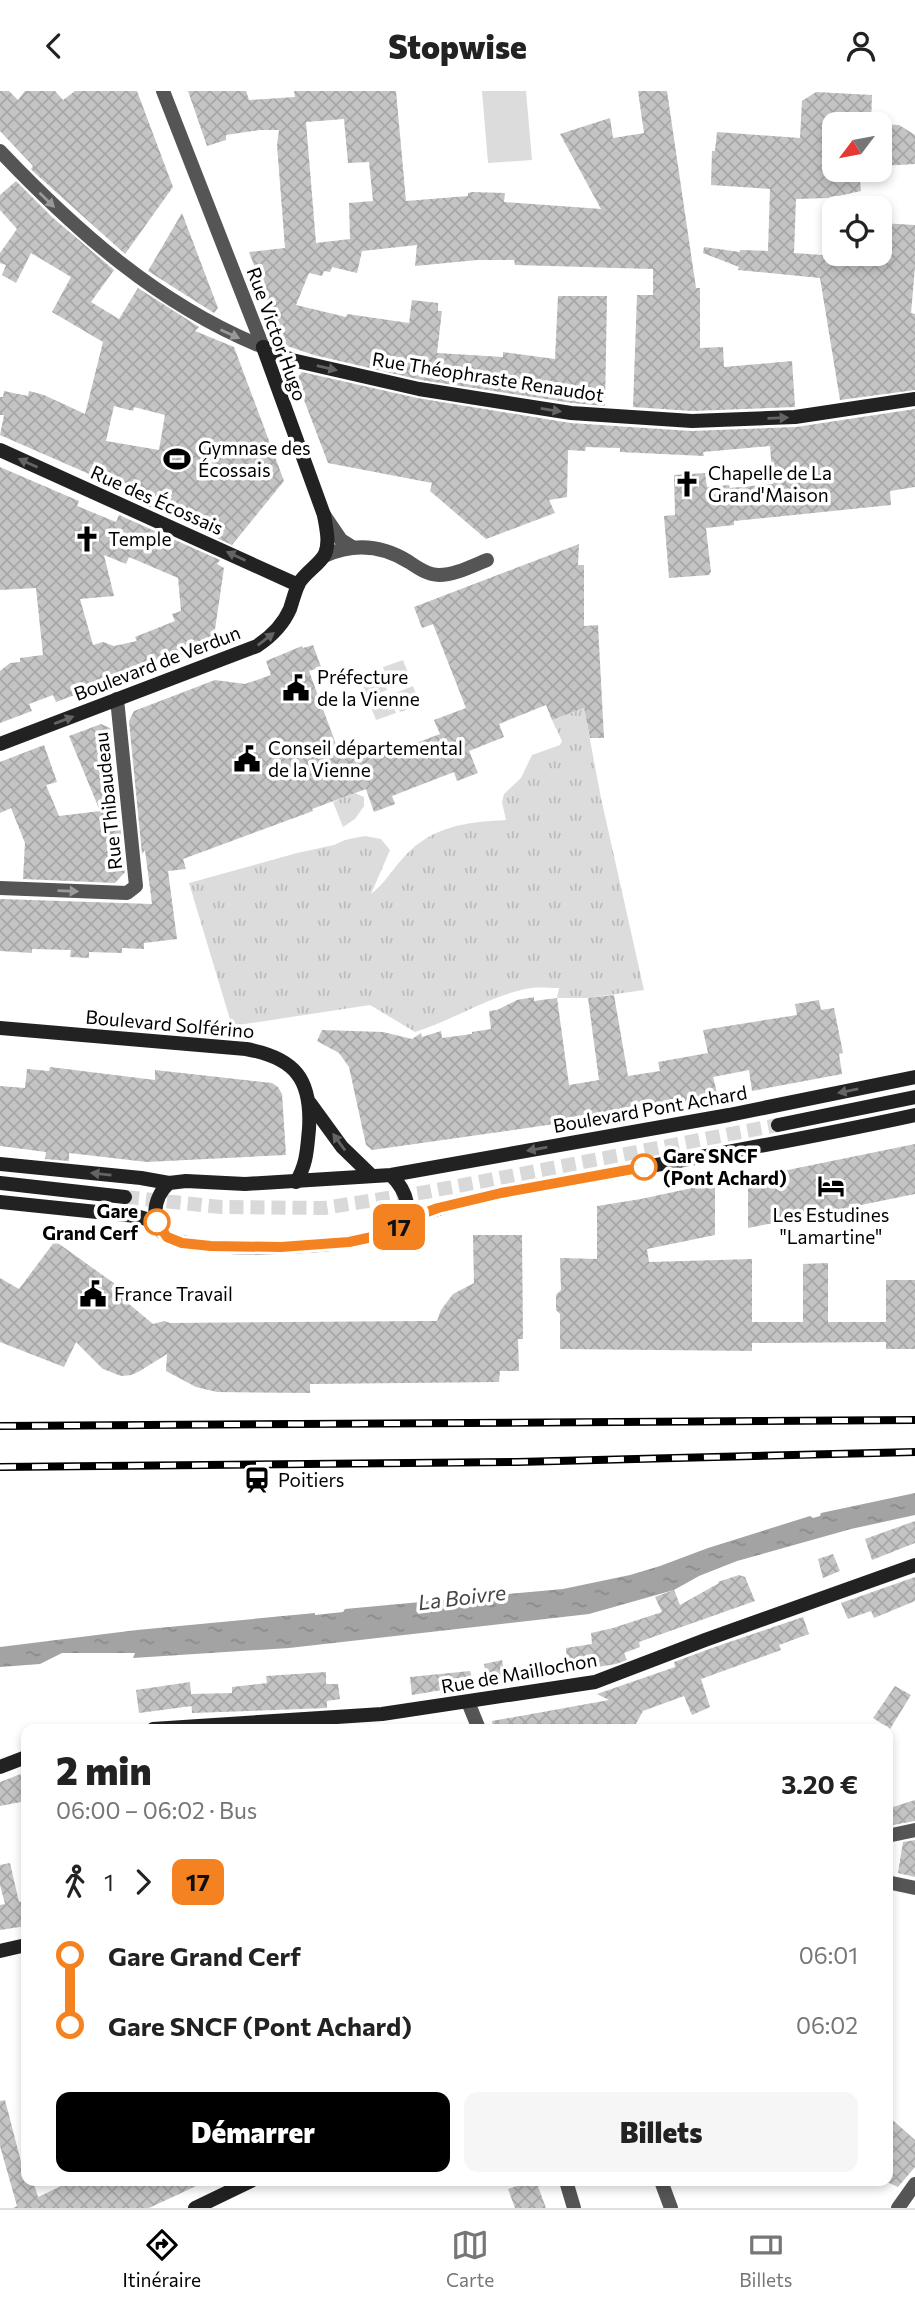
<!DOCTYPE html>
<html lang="fr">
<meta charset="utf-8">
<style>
body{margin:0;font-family:Commissioner,sans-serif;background:#f6f6f6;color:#222;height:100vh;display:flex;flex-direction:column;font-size:26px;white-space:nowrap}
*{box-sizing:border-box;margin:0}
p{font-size:23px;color:#767676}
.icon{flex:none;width:38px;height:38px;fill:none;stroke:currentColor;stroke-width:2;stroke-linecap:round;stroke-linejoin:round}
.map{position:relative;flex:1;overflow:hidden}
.side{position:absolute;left:21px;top:1633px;width:872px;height:462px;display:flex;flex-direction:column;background:#fff;border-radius:14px;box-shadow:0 4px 10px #0003}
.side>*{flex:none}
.badge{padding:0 14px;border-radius:10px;font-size:24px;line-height:46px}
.needle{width:46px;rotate:238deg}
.tools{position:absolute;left:822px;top:21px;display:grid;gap:14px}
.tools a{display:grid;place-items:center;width:70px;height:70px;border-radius:14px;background:#fff;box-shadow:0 4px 10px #0003;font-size:35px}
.map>.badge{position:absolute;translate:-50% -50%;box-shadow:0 0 0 4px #fff}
.legs{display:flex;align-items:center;gap:10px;height:77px;padding:0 35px;font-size:23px}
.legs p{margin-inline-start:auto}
.overview{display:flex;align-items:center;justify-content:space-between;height:119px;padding:0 35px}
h1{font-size:38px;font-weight:800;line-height:52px}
.primary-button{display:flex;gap:14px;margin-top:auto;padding:14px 35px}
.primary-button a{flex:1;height:80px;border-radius:14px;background:#000;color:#fff;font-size:28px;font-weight:800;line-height:80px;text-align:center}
.primary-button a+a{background:#f6f6f6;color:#222}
ul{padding:0 35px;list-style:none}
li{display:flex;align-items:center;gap:24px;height:70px;font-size:26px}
li i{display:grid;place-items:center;width:10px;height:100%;margin:0 9px;background:currentColor}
li i::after{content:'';width:18px;height:18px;margin:-9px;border:5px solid;border-radius:50%;background:#fff}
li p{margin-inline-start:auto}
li:first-child i{background:linear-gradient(#0000 50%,currentColor 0)}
li:last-child i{background:linear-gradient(currentColor 50%,#0000 0)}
header{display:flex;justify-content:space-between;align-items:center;height:91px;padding:0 35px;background:#fff;font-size:32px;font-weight:800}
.dock{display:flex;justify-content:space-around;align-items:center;height:98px;border-top:2px solid #e0e0e0;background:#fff;font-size:19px;color:#767676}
.dock a{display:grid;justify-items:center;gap:4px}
.dock .on{color:#000}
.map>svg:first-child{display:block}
</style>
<header><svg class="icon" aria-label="back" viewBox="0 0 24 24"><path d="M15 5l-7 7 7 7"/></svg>Stopwise<svg class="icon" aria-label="person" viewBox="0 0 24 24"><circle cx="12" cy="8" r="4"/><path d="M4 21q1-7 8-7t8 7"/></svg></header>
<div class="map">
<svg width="915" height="2117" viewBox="0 0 915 2117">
<defs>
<pattern id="grass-tufts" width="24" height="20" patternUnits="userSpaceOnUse" patternTransform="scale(1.75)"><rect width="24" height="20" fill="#dcdcdc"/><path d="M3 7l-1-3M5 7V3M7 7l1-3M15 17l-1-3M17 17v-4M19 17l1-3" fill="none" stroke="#bbb"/></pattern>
<pattern id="water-ripples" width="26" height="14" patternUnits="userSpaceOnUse" patternTransform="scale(1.75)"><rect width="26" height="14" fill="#a3a3a3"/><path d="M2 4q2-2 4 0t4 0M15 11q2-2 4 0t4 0" fill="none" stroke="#8b8b8b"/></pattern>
<pattern id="building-cross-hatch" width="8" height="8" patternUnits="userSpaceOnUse" patternTransform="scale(1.75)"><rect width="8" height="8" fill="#c4c4c4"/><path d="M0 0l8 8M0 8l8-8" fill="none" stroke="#a7a7a7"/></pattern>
</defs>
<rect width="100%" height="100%" fill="#fff"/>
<g fill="url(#grass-tufts)">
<path d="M403 569 411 590 391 597 383 576Z"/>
<path d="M379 578 387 599 368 607 359 585Z"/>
<path d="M413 595 420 614 400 621 393 603Z"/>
<path d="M389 604 396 622 376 629 369 611Z"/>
<path d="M584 617 601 707 644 899 588 907H557L559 897C549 897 540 896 531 897 490 904 454 929 415 941L370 914 232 935 189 792 297 762 334 754 345 749 365 745 381 748 390 759 371 803C385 792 392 779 404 766 432 735 466 731 506 729L502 711 504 703 521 687 532 664 560 654 562 650 552 629Z"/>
<path d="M355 702 364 706V715L355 728 343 736 333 711Z"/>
</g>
<path fill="#dcdcdc" d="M482 0H526L532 69 488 72Z"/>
<path fill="url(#water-ripples)" d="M915 1402V1424L851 1438 737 1470 699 1485 674 1499 589 1523 289 1557 133 1567 135 1562H62L40 1573 0 1576V1556L137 1539 315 1522V1524L343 1521 345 1518 563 1498 630 1484 660 1475 708 1457 810 1425 813 1427 820 1425 821 1422Z"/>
<g fill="url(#building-cross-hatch)" fill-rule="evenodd">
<path d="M0 0H9L18 9 25 0H55L63 9 75 0H137L173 96 125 163 36 83 31 78 33 75 0 40Z"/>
<path d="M188 0H246L249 9 295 6 294 0H396L406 110 468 105V102L472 101 505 102 504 111 601 118 560 43 610 27 613 47 644 42 638 0H667L696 197H700V257L723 256 724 276 792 270 795 316 692 320 633 316 637 204H653V178L515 174 514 169H477L415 175 417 154 362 160 357 182 332 176 330 181 324 180 322 185 309 182 296 214 346 226 347 223 409 232 412 209 438 212V220H442L437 262 503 266V261L555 268 558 205H607L605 315 572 312 421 289 314 264 284 254 249 161 285 157 277 54 279 39H260L226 44V49L207 55ZM344 28 348 72 369 71 373 110 349 112 350 148 316 152 306 31Z"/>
<path d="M816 1 872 4 871 33H835V79H859L861 100 829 107 796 108 794 162 878 168 880 163 881 132 915 134V176L911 222 915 223V299L840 309 820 187 738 179 739 176 703 162 704 156 740 161V159L768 160 770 98 711 94 712 60H715L717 41 800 47 802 10Z"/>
<path d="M880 33 899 34 915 44V73L880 75Z"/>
<path d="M16 90 52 126 114 179 91 211 119 228 138 197 199 236 195 240 234 256 284 390 232 454 126 405 128 400 0 344 4 324H0V306H3L4 300 28 305 29 300 44 304 85 323 103 251 52 221 71 186 31 162 16 192 2 184 6 174 0 172V162L17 138 0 119V104ZM114 315 133 320 134 316 165 324 159 359 106 350Z"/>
<path d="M182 122 218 217 214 222 148 180Z"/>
<path d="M302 281 417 307 570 332 691 340 796 336 915 318V396L890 400 891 414 734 430V434L706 437 711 481 709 484 669 487 664 425 675 424 674 384 705 382 707 396 729 394 730 397 773 393 770 355 703 361 704 365 620 361V357L586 356 585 360 568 359 567 406 549 409 555 422 486 448 430 400 432 392 328 372 296 288Z"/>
<path d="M0 376 79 410 77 415 116 431 119 424 220 469 217 473 224 477 213 552 56 611 53 604 29 613 32 620 0 632V580L10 572 20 571V567L43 564 36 497 0 499ZM104 464 126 473 129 466 178 487 181 520 172 523 175 530 135 546 137 550 114 555 103 551 93 554 80 508 114 505Z"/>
<path d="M579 453 578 474H584V535L598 534 604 647H590L584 617 552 629 546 614 499 633 504 646 469 660 478 682 457 690 454 681 392 705 395 713 374 721 366 698 312 718 313 720 183 768 186 778 168 780 177 848 144 852V858L122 857V862L89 861V867L70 866 71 859 32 858V862L0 860V808L152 813 145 759 142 763 129 630 134 620 215 589 245 593 271 584 266 570 302 555 303 557 313 554 321 576 309 580 341 667 372 655 377 667 440 643 434 629 466 617 433 533 422 537 414 516Z"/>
<path d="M101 633 110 637 125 781 115 792 23 788 25 752 11 717 0 722V671L44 654 57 691 46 694 59 725 100 720 69 645Z"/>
<path d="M614 904 628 985 660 980 658 971 708 962 703 939 797 924 795 913 819 909 821 919 834 917 843 962 839 963 842 983 752 1000 749 979 713 986 718 1006 541 1035 372 1059 366 1054 349 976 339 962 317 950 322 939 383 941 412 948 421 942 422 946 441 940 442 947 472 943V941L491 938 489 920 497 919 517 909 534 906V910L557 907 569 994 599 989 588 907Z"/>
<path d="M50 976 155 989V979L272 992 278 996 282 1003 286 1064 147 1071 69 1062V1070L45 1068 46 1061 0 1055V995L25 997 27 978 49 980Z"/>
<path d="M915 1053V1103L748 1137V1087Z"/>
<path d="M715 1092V1144L647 1158 649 1171 752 1168V1231H803V1173L828 1172V1231H886V1189H915V1258H886V1251L752 1252V1260L560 1258V1223L556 1219V1204L561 1199 560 1167 597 1168V1115L641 1108Z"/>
<path d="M473 1144H522L523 1248H518L519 1280H500L499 1291 310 1293V1302L217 1301 196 1296 166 1280 167 1263 140 1280 131 1284 121 1285 103 1278 76 1251 64 1276 0 1251V1187L19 1198 55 1150 115 1193 111 1198 153 1233 164 1230 170 1232 430 1230H437L441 1219 453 1203 474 1192Z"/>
<path d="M915 1430V1452L872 1469 865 1448Z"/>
<path d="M833 1463 840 1480 823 1487 818 1468Z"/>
<path d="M739 1484 745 1486 755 1510 639 1551 640 1556 624 1562 627 1569 616 1573 568 1581 566 1557 592 1553 591 1542 613 1537 662 1521 655 1506 674 1499 680 1514 719 1492 718 1491Z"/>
<path d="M915 1486V1510L874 1527 871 1520 848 1528 841 1512Z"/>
<path d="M803 1526 809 1543 779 1554 781 1559 701 1588 710 1616 692 1624 684 1605 643 1620 633 1638H493L492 1630 609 1609 597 1603 675 1576 674 1571 715 1556Z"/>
<path d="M502 1569 505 1586 488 1589 484 1573Z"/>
<path d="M470 1580 474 1593H472V1597L442 1601V1599L412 1604 410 1586Z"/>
<path d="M326 1581V1593H338L340 1608 327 1610V1617L192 1622 191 1603 232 1602V1596L267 1592 266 1585Z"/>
<path d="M190 1591 192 1615 139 1622 136 1599Z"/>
<path d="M895 1595 911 1604 890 1638 873 1627Z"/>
<path d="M26 1681V1710L0 1715V1691Z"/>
<path d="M915 1709V1730L887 1735V1718Z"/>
<path d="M915 1749V1786L898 1782 903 1751Z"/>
<path d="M10 1772 19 1811 26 1809V1835L0 1839V1814L5 1813 0 1794V1774Z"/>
<path d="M5 2009 26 2090H33L38 2106 72 2090H207L149 2117H13L17 2115 0 2055V2010Z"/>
<path d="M887 2024 915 2049V2076L898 2096 887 2091Z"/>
<path d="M532 2090H536L546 2117H515L508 2098Z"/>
</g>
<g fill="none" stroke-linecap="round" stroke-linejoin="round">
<path stroke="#d9d9d9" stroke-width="14" stroke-dasharray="14 7" stroke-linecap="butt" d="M125 1106 221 1116 324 1117 426 1101 778 1034"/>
<g stroke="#555" stroke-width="14">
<path d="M163 0 263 256"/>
<path d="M0 60C76 140 159 214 263 256"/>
<path d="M324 424 341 449 352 456"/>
<path d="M324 465C353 452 382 454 409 471 418 477 428 484 439 484 455 484 472 475 487 469"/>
<path d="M0 797 127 802 136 795 117 608"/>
<path d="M468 1611 479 1638"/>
<path d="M887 1745 915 1739"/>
<path d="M887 1791 915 1797"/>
<path d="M566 2090 574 2117"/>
<path d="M661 2090 671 2117"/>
<path d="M898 2117 915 2093"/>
</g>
<g stroke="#222" stroke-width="14">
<path d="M263 256 292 269 419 298 571 322 692 330 795 326 915 308"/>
<path d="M0 359 298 494"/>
<path d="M0 653 257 555C272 545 283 534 290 518 293 509 295 500 299 492 306 481 320 473 325 463 330 451 326 436 324 424L263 256"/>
<path d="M0 937 246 958C295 967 312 988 309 1038 307 1058 307 1073 296 1091"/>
<path d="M310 1012 342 1056 372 1085"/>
<path d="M778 1034 915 1006"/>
<path d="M0 1073 141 1087 169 1092"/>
<path d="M391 1084C399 1092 405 1101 407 1112 408 1121 406 1130 399 1136 369 1159 204 1163 170 1147 148 1136 153 1106 169 1092L186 1090 245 1093 391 1084 729 1024 915 986"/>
<path d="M0 1092 125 1106"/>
<path d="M0 1111 136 1125 157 1131"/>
<path d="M405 1129C471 1104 543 1094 612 1082 713 1064 814 1046 915 1024"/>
<path d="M153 1638 382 1623 595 1591 705 1549 915 1474"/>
<path d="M0 1676 26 1666"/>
<path d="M0 1860 26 1854"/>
<path d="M195 2117 251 2090"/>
</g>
<g stroke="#000" stroke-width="8">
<g id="rail">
<path d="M0 1335 915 1329"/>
<path d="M0 1376 517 1371 915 1361"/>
</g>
</g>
<use href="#rail" stroke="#fff" stroke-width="5" stroke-dasharray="16" stroke-linecap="butt"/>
</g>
<defs><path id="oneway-solid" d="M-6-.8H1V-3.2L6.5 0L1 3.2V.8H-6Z" transform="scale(1.75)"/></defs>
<g fill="#999">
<use href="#oneway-solid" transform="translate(47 109) rotate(44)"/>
<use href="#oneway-solid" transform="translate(230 243) rotate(24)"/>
<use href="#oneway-solid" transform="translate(68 800) rotate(2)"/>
</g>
<g fill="#646464">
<use href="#oneway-solid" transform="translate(327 277) rotate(13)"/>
<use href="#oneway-solid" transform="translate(551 319) rotate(9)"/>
<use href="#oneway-solid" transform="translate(778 327) rotate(-2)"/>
<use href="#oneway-solid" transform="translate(28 372) rotate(-156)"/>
<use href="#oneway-solid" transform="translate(236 465) rotate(-155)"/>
<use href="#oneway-solid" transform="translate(266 548) rotate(-38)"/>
<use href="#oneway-solid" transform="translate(64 629) rotate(-21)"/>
<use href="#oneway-solid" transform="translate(848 1000) rotate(169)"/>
<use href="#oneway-solid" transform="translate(339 1051) rotate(-126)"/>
<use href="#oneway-solid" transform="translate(537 1058) rotate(170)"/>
<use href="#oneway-solid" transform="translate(101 1083) rotate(-174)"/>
</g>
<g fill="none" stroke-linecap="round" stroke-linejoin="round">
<g stroke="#fff" stroke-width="16">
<path id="line-1" d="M157 1131 167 1146 182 1152 211 1155 281 1156 349 1151 386 1143 398 1137 405 1129 438 1117 501 1102 644 1076"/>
</g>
<use href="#line-1" stroke="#f58220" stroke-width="10"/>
</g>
<defs>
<g id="stadium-bare" transform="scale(2.1)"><path d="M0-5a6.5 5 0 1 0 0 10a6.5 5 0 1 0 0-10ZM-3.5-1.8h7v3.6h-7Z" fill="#000" stroke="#fff" stroke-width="2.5" paint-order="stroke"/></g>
<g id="church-bare" transform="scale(2.1)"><path d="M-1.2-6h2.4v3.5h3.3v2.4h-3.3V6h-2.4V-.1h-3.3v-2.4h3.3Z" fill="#000" stroke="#fff" stroke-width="2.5" paint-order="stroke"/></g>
<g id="civic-bare" transform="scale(2.1)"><path d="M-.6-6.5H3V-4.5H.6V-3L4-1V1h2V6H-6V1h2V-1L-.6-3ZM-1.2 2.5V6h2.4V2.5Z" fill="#000" stroke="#fff" stroke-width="2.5" paint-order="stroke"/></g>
<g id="hotel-bare" transform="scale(2.1)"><path d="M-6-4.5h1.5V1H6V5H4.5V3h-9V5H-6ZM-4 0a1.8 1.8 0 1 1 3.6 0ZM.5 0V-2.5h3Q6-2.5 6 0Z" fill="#000" stroke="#fff" stroke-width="2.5" paint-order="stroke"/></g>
<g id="station-bare" transform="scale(2.1)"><path d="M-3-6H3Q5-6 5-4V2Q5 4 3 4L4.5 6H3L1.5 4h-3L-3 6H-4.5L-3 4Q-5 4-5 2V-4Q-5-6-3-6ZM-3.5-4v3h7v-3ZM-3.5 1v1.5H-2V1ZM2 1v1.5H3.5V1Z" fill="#000" stroke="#fff" stroke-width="2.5" paint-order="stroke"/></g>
</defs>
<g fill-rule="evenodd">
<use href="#stadium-bare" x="177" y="368"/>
<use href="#church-bare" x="687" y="393"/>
<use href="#church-bare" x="87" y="448"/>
<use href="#civic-bare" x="296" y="597"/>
<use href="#civic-bare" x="247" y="668"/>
<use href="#hotel-bare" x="831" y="1095"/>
<use href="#civic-bare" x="93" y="1203"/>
<use href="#station-bare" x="257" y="1389"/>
</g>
<g fill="#fff" stroke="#f58220" stroke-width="3.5">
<circle cx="644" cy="1076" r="12"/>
<circle cx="157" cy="1131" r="12"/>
</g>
<g text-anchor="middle" stroke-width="7" stroke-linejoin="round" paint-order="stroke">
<g font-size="19" fill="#000" stroke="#fff">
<text transform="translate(277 243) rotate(70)" y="7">Rue Victor Hugo</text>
<text transform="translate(488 286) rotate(9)" y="7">Rue Théophraste Renaudot</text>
<text transform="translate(157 409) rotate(24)" y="7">Rue des Écossais</text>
<text transform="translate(157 572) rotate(-21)" y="7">Boulevard de Verdun</text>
<text transform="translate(108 710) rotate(-96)" y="7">Rue Thibaudeau</text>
<text transform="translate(170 933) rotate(5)" y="7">Boulevard Solférino</text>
<text transform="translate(650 1018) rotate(-10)" y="7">Boulevard Pont Achard</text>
<text transform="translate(519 1582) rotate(-10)" y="7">Rue de Maillochon</text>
</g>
<g font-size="19" fill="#000" stroke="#fff" text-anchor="start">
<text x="198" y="364">Gymnase des<tspan x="198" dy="22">Écossais</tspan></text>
<text x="708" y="389">Chapelle de La<tspan x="708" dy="22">Grand'Maison</tspan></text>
<text x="108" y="455">Temple</text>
<text x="317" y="593">Préfecture<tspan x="317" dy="22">de la Vienne</tspan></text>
<text x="268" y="664">Conseil départemental<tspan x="268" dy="22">de la Vienne</tspan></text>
<text x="831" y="1131" text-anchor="middle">Les Estudines<tspan x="831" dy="22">"Lamartine"</tspan></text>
<text x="114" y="1210">France Travail</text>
<text x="278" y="1396">Poitiers</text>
</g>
<g font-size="19" font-weight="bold" fill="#000" stroke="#fff" text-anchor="start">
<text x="663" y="1072">Gare SNCF<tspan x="663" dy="22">(Pont Achard)</tspan></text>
<text x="138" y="1127" text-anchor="end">Gare<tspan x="138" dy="22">Grand Cerf</tspan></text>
</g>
<g font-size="21" font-style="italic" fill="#444" stroke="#fff">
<text transform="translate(462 1507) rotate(-7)" y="7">La Boivre</text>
</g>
</g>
</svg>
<div class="tools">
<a><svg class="needle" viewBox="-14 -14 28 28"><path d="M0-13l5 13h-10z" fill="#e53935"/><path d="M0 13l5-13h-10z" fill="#767676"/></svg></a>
<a><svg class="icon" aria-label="locate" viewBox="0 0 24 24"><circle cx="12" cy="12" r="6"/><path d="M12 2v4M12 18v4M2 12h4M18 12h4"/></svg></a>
</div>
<b class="badge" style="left:399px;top:1136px;background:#f58220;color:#111">17</b>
<section class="side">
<div class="overview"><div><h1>2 min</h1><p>06:00 – 06:02 · Bus</p></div><b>3.20 €</b></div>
<div class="legs"><svg class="icon" aria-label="walk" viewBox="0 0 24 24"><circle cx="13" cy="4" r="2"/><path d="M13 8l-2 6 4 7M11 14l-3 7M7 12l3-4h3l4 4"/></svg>1<svg class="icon" aria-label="forward" viewBox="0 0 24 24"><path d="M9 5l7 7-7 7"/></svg><b class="badge" style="background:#f58220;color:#111">17</b></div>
<ul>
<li><i style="color:#f58220"></i><b>Gare Grand Cerf</b><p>06:01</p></li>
<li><i style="color:#f58220"></i><b>Gare SNCF (Pont Achard)</b><p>06:02</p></li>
</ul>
<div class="primary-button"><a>Démarrer</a><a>Billets</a></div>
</section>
</div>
<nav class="dock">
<a class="on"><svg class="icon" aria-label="directions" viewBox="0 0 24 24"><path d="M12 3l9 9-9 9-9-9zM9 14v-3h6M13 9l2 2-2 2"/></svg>Itinéraire</a>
<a><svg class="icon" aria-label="map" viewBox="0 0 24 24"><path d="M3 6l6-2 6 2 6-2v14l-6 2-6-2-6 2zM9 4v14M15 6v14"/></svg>Carte</a>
<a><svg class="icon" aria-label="tickets" viewBox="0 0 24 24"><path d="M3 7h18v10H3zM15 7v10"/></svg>Billets</a>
</nav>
